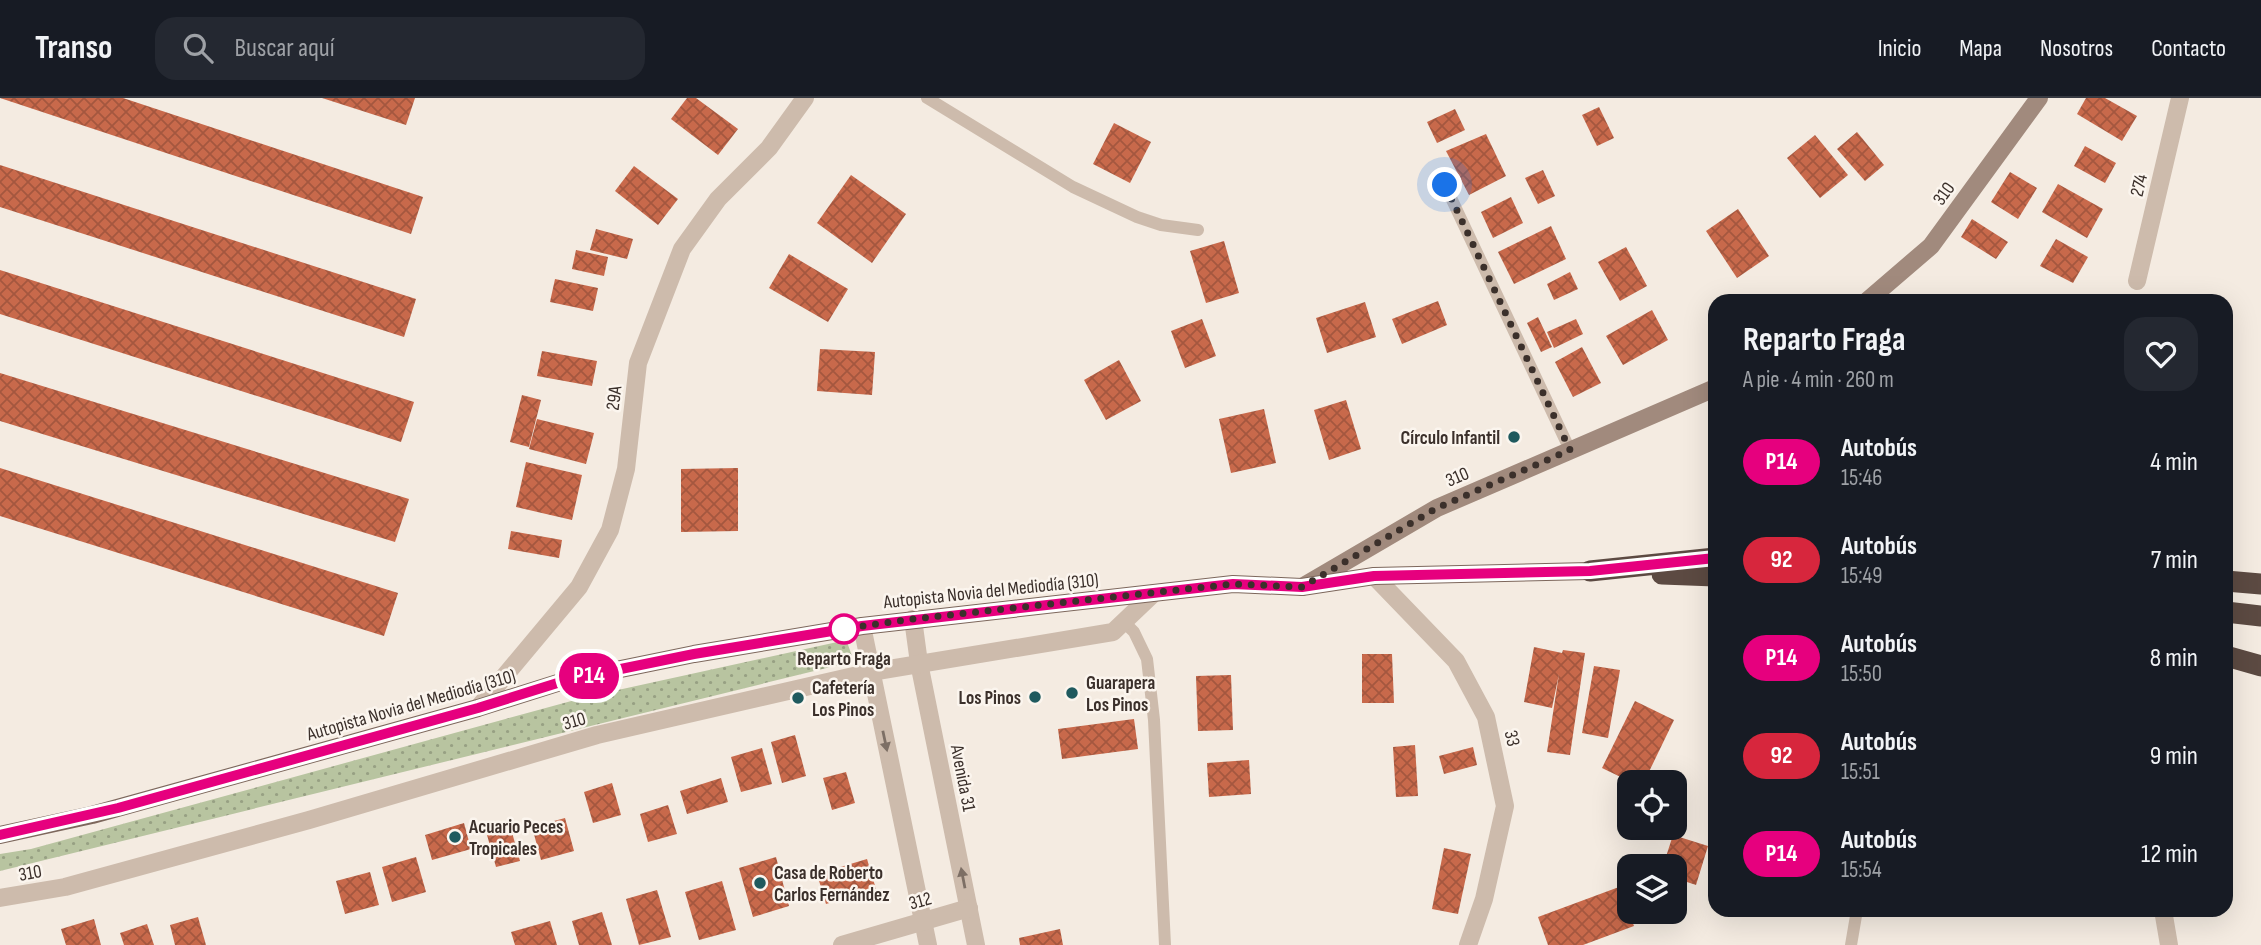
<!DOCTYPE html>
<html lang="es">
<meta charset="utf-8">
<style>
body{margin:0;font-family:"Sofia Sans Condensed",sans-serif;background:#242831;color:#f1f3f6;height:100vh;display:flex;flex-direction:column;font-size:26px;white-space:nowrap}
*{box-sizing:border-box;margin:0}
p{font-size:23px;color:#9ea1a6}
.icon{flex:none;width:38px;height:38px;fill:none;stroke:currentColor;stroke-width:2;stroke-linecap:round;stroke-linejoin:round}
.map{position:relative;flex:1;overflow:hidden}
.panel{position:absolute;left:1708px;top:196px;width:525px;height:623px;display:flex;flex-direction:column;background:#171b24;border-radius:21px;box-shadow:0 7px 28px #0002}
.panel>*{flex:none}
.badge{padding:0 14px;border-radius:23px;font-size:24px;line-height:46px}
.fabs{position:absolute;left:1617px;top:672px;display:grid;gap:14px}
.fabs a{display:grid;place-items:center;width:70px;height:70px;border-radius:14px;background:#171b24;box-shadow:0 7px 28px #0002;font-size:35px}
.you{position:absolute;width:35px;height:35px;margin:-18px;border:5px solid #fff;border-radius:50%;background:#1a73e8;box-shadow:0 0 0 10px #1a73e833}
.map>.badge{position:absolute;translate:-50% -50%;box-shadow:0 0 0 4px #fff}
.round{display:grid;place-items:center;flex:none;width:74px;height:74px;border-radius:21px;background:#242831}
.overview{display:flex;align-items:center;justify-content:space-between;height:119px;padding:0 35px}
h1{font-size:33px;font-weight:700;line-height:52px}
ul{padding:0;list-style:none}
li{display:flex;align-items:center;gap:21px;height:98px;padding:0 35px}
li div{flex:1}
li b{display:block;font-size:26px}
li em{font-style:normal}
li .badge{min-width:77px;font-weight:700;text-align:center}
header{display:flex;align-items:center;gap:42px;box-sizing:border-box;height:98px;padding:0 35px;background:#171b24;border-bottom:2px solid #363941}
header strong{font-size:33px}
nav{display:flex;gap:38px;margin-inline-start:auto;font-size:24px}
.search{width:490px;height:63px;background:#242831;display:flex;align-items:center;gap:18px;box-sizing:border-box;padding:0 24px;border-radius:21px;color:#9ea1a6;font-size:26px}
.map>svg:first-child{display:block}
</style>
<header>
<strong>Transo</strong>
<div class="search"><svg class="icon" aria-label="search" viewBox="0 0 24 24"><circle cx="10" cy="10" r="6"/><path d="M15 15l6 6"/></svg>Buscar aquí</div>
<nav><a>Inicio</a><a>Mapa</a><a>Nosotros</a><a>Contacto</a></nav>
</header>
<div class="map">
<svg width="2261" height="847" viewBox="0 0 2261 847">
<defs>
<pattern id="grass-dots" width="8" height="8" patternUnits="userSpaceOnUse" patternTransform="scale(1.75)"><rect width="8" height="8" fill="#b8c4a0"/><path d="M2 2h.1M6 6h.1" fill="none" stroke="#97a083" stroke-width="1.8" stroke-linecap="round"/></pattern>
<pattern id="building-cross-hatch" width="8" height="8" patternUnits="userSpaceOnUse" patternTransform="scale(1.75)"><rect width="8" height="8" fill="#c8694b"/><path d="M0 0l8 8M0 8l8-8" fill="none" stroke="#a4573f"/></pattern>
</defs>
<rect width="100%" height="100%" fill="#f4ebe1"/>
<path fill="url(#grass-dots)" d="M842 543 847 544 852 558 847 565 0 773V756L31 751 586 599Z"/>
<g fill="url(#building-cross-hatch)">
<path d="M0 0H123L423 99 411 136Z"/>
<path d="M322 0H415L406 27Z"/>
<path d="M687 0H696L738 31 718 57 671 21Z"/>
<path d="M2086 0H2105L2137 18 2122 43 2077 16Z"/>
<path d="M1599 9 1614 40 1597 48 1582 17Z"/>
<path d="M1455 11 1465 32 1437 45 1427 24Z"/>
<path d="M1114 25 1151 44 1130 85 1093 66Z"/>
<path d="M1857 34 1884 67 1865 83 1837 51Z"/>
<path d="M1486 36 1506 78 1469 97 1446 53Z"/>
<path d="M1815 37 1848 77 1820 100 1787 60Z"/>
<path d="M2085 48 2116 65 2105 85 2074 68Z"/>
<path d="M0 67 416 201 404 239 0 109Z"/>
<path d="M634 68 678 101 658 127 615 93Z"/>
<path d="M1543 72 1555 98 1538 106 1525 80Z"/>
<path d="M2010 74 2037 90 2018 121 1991 104Z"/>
<path d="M851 77 906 116 872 165 817 125Z"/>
<path d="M2058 86 2103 111 2087 140 2042 114Z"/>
<path d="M1511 99 1523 125 1493 140 1481 114Z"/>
<path d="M1738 111 1769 158 1737 180 1706 133Z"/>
<path d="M1972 121 2008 144 1996 161 1961 139Z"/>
<path d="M1551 128 1566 161 1514 186 1498 154Z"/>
<path d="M596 131 633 141 627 161 590 152Z"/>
<path d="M2056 141 2088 159 2073 185 2040 168Z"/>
<path d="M1224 143 1239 195 1206 205 1190 153Z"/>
<path d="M1626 149 1647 188 1620 203 1598 164Z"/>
<path d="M576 152 608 159 604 178 572 171Z"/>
<path d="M789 156 848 191 828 224 769 190Z"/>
<path d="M0 172 414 304 401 344 0 216Z"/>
<path d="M1570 174 1578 191 1554 202 1547 186Z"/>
<path d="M555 181 598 190 593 213 550 204Z"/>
<path d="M1438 203 1447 227 1402 246 1392 221Z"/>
<path d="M1365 204 1376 239 1327 255 1316 220Z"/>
<path d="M1652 212 1668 242 1623 267 1606 238Z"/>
<path d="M1538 219 1552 249 1541 254 1527 225Z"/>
<path d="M1202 221 1216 258 1185 270 1171 233Z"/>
<path d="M1576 221 1583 236 1554 250 1547 234Z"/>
<path d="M1582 249 1601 285 1573 299 1555 264Z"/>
<path d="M820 251 875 254 872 297 817 293Z"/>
<path d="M542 253 597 263 592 288 537 278Z"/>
<path d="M1119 262 1141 303 1106 322 1084 282Z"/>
<path d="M0 275 409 401 395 444 0 323Z"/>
<path d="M522 297 541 302 529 349 510 344Z"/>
<path d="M1346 302 1361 351 1329 362 1314 312Z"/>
<path d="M1264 311 1276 365 1231 375 1219 321Z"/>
<path d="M537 321 594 335 586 366 529 351Z"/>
<path d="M526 364 582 377 572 422 516 409Z"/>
<path d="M0 370 398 495 384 538 0 418Z"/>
<path d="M738 370V433L681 434V371Z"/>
<path d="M511 433 562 442 559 460 508 451Z"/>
<path d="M1534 549 1562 555 1563 552 1585 555 1570 657 1547 654 1559 576 1552 610 1524 604Z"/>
<path d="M1362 556H1392L1394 605H1362Z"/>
<path d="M1594 568 1620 572 1608 640 1582 635Z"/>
<path d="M1231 577 1233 632 1198 633 1196 578Z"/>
<path d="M1635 603 1674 622 1644 684H1631L1602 670Z"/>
<path d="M1134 621 1138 651 1062 661 1058 631Z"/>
<path d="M795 637 806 678 782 685 771 644Z"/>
<path d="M1415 647 1418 698 1396 699 1393 649Z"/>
<path d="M1473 649 1477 667 1444 676 1439 658Z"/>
<path d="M762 650 772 686 741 694 731 659Z"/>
<path d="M1249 662 1251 696 1209 699 1207 665Z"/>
<path d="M846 674 855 705 832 712 823 680Z"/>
<path d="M721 680 728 704 687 716 680 693Z"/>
<path d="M612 685 621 717 593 725 584 694Z"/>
<path d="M668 707 677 736 648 744 640 716Z"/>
<path d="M565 720 574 753 541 762 532 729Z"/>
<path d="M464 725 471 751 432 762 425 737Z"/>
<path d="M511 731 520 763 496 769 487 737Z"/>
<path d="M1673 737 1708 748 1696 787 1675 780V768H1663Z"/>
<path d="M1444 750 1471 756 1458 816 1432 811Z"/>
<path d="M416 759 426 794 392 804 382 769Z"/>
<path d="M776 759 789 808 753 819 739 770Z"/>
<path d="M867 761 876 791 826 806 817 776Z"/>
<path d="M370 774 379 807 345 816 336 783Z"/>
<path d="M722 783 736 832 699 842 685 794Z"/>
<path d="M1619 789 1634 828 1583 847H1548L1538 819Z"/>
<path d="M657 792 671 839 639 847 626 801Z"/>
<path d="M602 814 612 847H579L572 823Z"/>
<path d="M198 819 206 847H175L170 827Z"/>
<path d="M94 821 101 847H66L61 831Z"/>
<path d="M550 823 557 847H515L511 834Z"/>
<path d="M147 826 154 847H124L120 835Z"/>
<path d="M1060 831 1063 847H1020L1019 840Z"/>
</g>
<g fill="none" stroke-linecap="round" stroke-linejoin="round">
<g stroke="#cdbbac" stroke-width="12">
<path d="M927 0 1073 89 1137 119 1161 127 1198 132"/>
<path d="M1445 87 1570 352"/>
<path d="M1123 523 1134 534 1147 561 1154 622 1165 847"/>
<path d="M1851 847 1857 812"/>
</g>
<g stroke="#cdbbac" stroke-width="18">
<path d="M2137 183 2180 0"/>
<path d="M1374 478 1456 563 1486 619 1505 708 1484 801 1468 847"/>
<path d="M913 521 919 565 976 847"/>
<path d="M862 528 928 847"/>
<path d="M478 610 579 489 610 432 626 371 638 265 682 151 718 101 769 50 805 0"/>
<path d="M0 800 65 789 309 722 597 637 871 574 1113 534 1154 495"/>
<path d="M2163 812 2169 847"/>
<path d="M842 847 969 810"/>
</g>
<g stroke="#a18a7d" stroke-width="18">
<path d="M1867 203 1931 148 2039 0"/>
<path d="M1302 489 1437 410 1715 290"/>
</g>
<path stroke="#7d675c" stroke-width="18" d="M0 737 92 717 478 610 567 582 694 556 862 528 1233 486 1302 489 1374 478 1590 473"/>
<g stroke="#5c4a42" stroke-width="21">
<path d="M1590 473 1715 460"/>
<path d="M1662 476 1715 478"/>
<path d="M2226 483 2261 486"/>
<path d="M2226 514 2261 518"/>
<path d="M2226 558 2261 568"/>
</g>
</g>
<defs><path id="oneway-solid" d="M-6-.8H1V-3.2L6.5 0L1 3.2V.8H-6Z" transform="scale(1.75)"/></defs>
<g fill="#7d6f65">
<use href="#oneway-solid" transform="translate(885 643) rotate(78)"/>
<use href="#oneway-solid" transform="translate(963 780) rotate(-101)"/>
</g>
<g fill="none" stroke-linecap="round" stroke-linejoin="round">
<g stroke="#fff" stroke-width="16">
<path id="line" d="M0 737 118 710 478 610 567 582 694 556 862 528 1233 486 1302 489 1374 478 1590 473 1715 460"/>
</g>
<use href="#line" stroke="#e6007e" stroke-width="10"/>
<path stroke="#3b302b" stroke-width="7" stroke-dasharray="0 12.6" d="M844 531H841L913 521 1233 486 1302 489 1437 410 1570 352 1445 87"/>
</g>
<g fill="#1f5a5e" stroke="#fbf5ee" stroke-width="2.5">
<circle cx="1514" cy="339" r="7"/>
<circle cx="1072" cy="595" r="7"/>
<circle cx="1035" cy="599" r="7"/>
<circle cx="798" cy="600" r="7"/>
<circle cx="455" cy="739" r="7"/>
<circle cx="760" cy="785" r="7"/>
</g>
<circle fill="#fff" stroke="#e6007e" stroke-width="3.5" cx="844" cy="531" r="14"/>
<g text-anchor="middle" stroke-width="5" stroke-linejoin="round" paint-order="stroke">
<g font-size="19" fill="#3b302b" stroke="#fbf5ee">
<text transform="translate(2138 87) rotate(-77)" y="7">274</text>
<text transform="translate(1943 95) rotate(-54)" y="7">310</text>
<text transform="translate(613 300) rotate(-83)" y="7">29A</text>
<text transform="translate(1457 378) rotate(-23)" y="7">310</text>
<text transform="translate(991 492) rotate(-6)" y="7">Autopista Novia del Mediodía (310)</text>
<text transform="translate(411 606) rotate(-16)" y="7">Autopista Novia del Mediodía (310)</text>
<text transform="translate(574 622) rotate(-16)" y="7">310</text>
<text transform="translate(1513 640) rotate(78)" y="7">33</text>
<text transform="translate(964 680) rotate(79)" y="7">Avenida 31</text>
<text transform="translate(30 774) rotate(-10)" y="7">310</text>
<text transform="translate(920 802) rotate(-16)" y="7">312</text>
</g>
<g font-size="19" font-weight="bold" fill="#3b302b" stroke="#fbf5ee" text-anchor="start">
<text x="1500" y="346" text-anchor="end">Círculo Infantil</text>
<text x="1086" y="591">Guarapera<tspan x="1086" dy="22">Los Pinos</tspan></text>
<text x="812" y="596">Cafetería<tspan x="812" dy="22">Los Pinos</tspan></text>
<text x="1021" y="606" text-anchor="end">Los Pinos</text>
<text x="469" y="735">Acuario Peces<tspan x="469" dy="22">Tropicales</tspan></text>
<text x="774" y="781">Casa de Roberto<tspan x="774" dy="22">Carlos Fernández</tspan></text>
</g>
<g font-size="19" font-weight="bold" fill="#3b302b" stroke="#fbf5ee">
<text x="844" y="567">Reparto Fraga</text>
</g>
</g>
</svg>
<div class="fabs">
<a><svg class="icon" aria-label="locate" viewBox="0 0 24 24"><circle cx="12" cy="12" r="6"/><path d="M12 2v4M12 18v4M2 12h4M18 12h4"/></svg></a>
<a><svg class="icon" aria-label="layers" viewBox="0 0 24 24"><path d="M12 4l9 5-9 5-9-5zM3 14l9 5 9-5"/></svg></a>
</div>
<div class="you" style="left:1445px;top:87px"></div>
<b class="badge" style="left:589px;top:578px;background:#e6007e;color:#fff">P14</b>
<section class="panel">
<div class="overview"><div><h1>Reparto Fraga</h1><p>A pie · 4 min · 260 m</p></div><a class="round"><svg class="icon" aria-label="heart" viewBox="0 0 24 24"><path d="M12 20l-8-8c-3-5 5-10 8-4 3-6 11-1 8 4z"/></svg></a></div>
<ul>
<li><span class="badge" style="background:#e6007e;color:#fff">P14</span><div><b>Autobús</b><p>15:46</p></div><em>4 min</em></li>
<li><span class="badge" style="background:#d7263d;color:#fff">92</span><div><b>Autobús</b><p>15:49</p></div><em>7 min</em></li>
<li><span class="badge" style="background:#e6007e;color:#fff">P14</span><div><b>Autobús</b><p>15:50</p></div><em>8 min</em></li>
<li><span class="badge" style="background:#d7263d;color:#fff">92</span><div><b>Autobús</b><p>15:51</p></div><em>9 min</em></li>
<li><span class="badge" style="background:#e6007e;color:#fff">P14</span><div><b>Autobús</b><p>15:54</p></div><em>12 min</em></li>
</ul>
</section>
</div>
